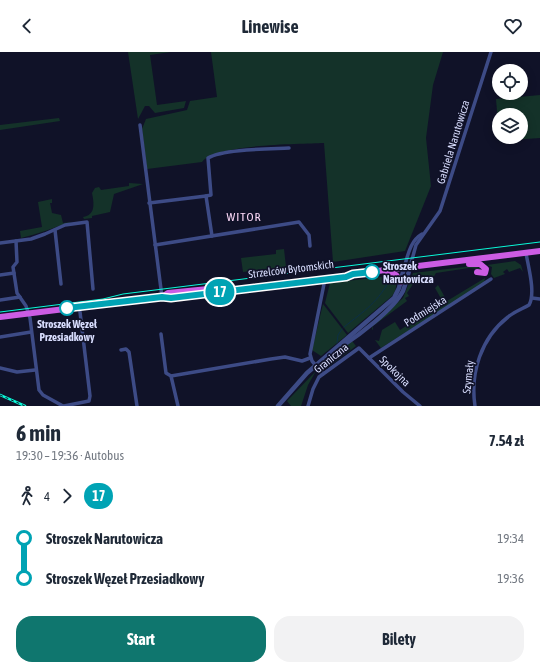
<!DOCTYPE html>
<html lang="pl">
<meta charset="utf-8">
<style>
body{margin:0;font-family:"Asap Condensed",sans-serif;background:#f2f2f3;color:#1f2937;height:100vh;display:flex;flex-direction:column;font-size:15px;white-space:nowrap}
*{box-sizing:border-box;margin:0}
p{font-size:13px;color:#747a83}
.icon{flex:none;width:22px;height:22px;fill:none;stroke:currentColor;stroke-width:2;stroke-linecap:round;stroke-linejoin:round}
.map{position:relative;height:354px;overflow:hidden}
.side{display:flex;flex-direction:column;background:#fff;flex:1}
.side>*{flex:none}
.badge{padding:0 8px;border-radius:13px;font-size:14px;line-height:26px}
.fabs{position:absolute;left:492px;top:12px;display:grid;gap:8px}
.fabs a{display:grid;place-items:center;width:36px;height:36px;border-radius:50%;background:#fff;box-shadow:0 2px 10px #0003;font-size:20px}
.map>.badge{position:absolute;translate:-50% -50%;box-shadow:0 0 0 2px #fff}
.legs{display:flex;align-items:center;gap:6px;height:44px;padding:0 16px;font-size:13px}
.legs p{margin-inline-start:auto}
.head{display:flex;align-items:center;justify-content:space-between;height:68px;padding:0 16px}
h1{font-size:22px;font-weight:700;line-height:30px}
.primary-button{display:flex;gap:8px;margin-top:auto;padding:8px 16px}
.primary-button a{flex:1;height:46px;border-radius:16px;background:#0f766e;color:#fff;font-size:16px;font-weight:700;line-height:46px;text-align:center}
.primary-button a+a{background:#f2f2f3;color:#1f2937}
ul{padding:0 16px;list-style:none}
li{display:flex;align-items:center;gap:14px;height:40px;font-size:15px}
li i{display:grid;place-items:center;width:6px;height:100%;margin:0 5px;background:currentColor}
li i::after{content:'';width:10px;height:10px;margin:-5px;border:3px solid;border-radius:50%;background:#fff}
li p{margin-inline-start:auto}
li:first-child i{background:linear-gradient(#0000 50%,currentColor 0)}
li:last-child i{background:linear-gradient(currentColor 50%,#0000 0)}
header{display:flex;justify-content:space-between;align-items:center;height:52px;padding:0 16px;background:#fff;font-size:18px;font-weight:700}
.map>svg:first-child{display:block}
</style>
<header><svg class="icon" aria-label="back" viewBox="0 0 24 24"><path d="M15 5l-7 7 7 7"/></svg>Linewise<svg class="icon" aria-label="heart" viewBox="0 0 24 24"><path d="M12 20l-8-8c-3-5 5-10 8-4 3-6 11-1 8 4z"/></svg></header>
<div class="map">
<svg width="540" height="354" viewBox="0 0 540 354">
<rect width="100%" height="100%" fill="#101228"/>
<g fill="#143229">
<path d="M128 0H171L150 3 157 53 186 49 184 56 155 61 149 54H145L138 67Z"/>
<path d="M211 0H443L433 33 426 86 431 134 405 199 333 210 324 91C301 92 214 92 202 110L147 117 142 77 146 67 187 58 190 49 217 45Z"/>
<path d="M540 43V86L499 89V85H521V63H499V84L496 47Z"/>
<path d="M59 66 60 69 0 78V73Z"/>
<path d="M129 131 143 132 114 142 110 160 92 164V166L84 167 83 165C96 163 94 151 92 141L95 136 99 135 101 138 129 134Z"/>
<path d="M52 147V151H50L52 161 61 163 63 171 72 170C54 175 39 182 21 186L20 179 42 175 38 150Z"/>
<path d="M284 197 286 215 243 220 241 206 276 202V198Z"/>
<path d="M515 209 521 213 523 220 520 216 509 220 507 217 503 220 505 222 494 226 491 222 492 215 487 213Z"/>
<path d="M473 214 480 216V217L469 216 436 221 431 229 428 223 425 225 422 223 412 229 413 232 407 241 409 244 405 246 407 249 373 274V278L372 277 373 273 403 246 413 221Z"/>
<path d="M389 224 394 225C397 232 397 237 392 244L348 281 325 251 330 231Z"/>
<path d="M485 226 484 231 381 296 375 288 379 289 382 278 395 270 400 278 443 250 435 236 438 233 447 249Z"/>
<path d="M323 252 347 283 321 304 312 298Z"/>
<path d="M352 289 356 294 326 317H322L321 315Z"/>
<path d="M316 319 308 333 301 354H291L287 349Z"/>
</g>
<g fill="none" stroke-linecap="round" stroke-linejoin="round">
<g stroke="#0c2f46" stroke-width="1">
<path d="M344 275C364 259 379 250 391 225"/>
<path d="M337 291 338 283 342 277"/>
</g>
<g stroke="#3d4b86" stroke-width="3.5">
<path d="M140 73 162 245"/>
<path d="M206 144 211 143 208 106C223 97 270 97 289 96"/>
<path d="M149 151 206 144 212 184"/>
<path d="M55 178 61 232"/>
<path d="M16 189 17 210 13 215 17 241 26 254 30 266 39 338 43 343 63 354"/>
<path d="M0 191 31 187 45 182 65 173 87 170 93 237"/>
<path d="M155 193 299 170 309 183 310 194"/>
<path d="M410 215 416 193 440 159 491 0"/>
<path d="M404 216C408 203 410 189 422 182"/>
<path d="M0 223 14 221"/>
<path d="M532 246 540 247"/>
<path d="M0 248 20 245"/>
<path d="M161 282 166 321 171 324 178 354"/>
<path d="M0 285 31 280"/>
<path d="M121 298 126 297 129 300 137 354"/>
<path d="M369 306 491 227"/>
<path d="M0 316 17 320 35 318"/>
<path d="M323 322 312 309 310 302 325 227"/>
<path d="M171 324 271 307 285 305 302 309 310 306"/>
<path d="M64 354 89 349 90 344 80 260"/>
<path d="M308 354 313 337 319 325 359 296 403 340 420 354"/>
<path d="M475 354C470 321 481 286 508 265 514 260 522 257 529 253 536 241 528 214 526 201"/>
</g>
<g stroke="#3d4b86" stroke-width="4.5">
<path d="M341 295C359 283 393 258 403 239 406 231 408 223 410 215"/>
<path d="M278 354 307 321 394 246 399 236 404 216"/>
</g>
<g stroke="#cc5ce4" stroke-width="6">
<path d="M469 212H480L486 217 485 221 477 220"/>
<path d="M385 219 396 223 401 230"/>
<path d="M162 245 168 241 218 236"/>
<path d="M0 265 162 245 168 246 346 225 353 222 540 199"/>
</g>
<path stroke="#09fad8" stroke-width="1" d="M0 260 103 247 123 242 540 190"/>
<g stroke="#09fad8" stroke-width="2.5">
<path id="rail" d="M0 343 25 354"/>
</g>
<use href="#rail" stroke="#101228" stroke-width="1" stroke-dasharray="3" stroke-linecap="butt"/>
</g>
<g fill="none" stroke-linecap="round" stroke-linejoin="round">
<g stroke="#fff" stroke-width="9">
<path id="line-1" d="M67 256 162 245 171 246 346 225 353 222 372 220"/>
</g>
<use href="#line-1" stroke="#00a3b4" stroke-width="6"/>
</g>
<g fill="#fff" stroke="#00a3b4" stroke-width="2">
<circle cx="372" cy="220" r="7"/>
<circle cx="67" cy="256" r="7"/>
</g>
<g text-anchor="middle" stroke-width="3.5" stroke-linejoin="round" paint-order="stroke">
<g font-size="11" fill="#d8ddfe" stroke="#101228">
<text transform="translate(453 90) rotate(-73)" y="4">Gabriela Narutowicza</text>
<text transform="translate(291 217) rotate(-7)" y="4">Strzelców Bytomskich</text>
<text transform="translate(425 259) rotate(-32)" y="4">Podmiejska</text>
<text transform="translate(331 306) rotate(-39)" y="4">Graniczna</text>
<text transform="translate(395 319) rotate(45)" y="4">Spokojna</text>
<text transform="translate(468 325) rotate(-84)" y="4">Szymały</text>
</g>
<g font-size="11" font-weight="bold" fill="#d8ddfe" stroke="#101228" text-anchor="start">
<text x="383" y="218">Stroszek<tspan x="383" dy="13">Narutowicza</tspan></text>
<text x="67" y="276" text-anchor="middle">Stroszek Węzeł<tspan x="67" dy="13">Przesiadkowy</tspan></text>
</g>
<g font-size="12" letter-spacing="1" fill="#fedafa" stroke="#101228">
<text x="244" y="169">WITOR</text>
</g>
</g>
</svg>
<div class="fabs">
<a><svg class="icon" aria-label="locate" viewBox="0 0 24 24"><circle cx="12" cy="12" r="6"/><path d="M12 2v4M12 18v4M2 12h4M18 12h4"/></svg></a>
<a><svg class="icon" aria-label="layers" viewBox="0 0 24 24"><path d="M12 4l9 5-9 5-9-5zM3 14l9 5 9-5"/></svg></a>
</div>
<b class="badge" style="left:220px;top:240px;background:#00a3b4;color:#fff">17</b>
</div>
<section class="side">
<div class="head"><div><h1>6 min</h1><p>19:30 – 19:36 · Autobus</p></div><b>7.54 zł</b></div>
<div class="legs"><svg class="icon" aria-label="walk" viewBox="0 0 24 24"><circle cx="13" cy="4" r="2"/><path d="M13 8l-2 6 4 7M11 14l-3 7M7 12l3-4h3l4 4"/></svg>4<svg class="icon" aria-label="forward" viewBox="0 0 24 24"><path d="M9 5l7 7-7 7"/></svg><b class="badge" style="background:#00a3b4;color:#fff">17</b></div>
<ul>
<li><i style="color:#00a3b4"></i><b>Stroszek Narutowicza</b><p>19:34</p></li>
<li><i style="color:#00a3b4"></i><b>Stroszek Węzeł Przesiadkowy</b><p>19:36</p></li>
</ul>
<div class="primary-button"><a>Start</a><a>Bilety</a></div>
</section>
